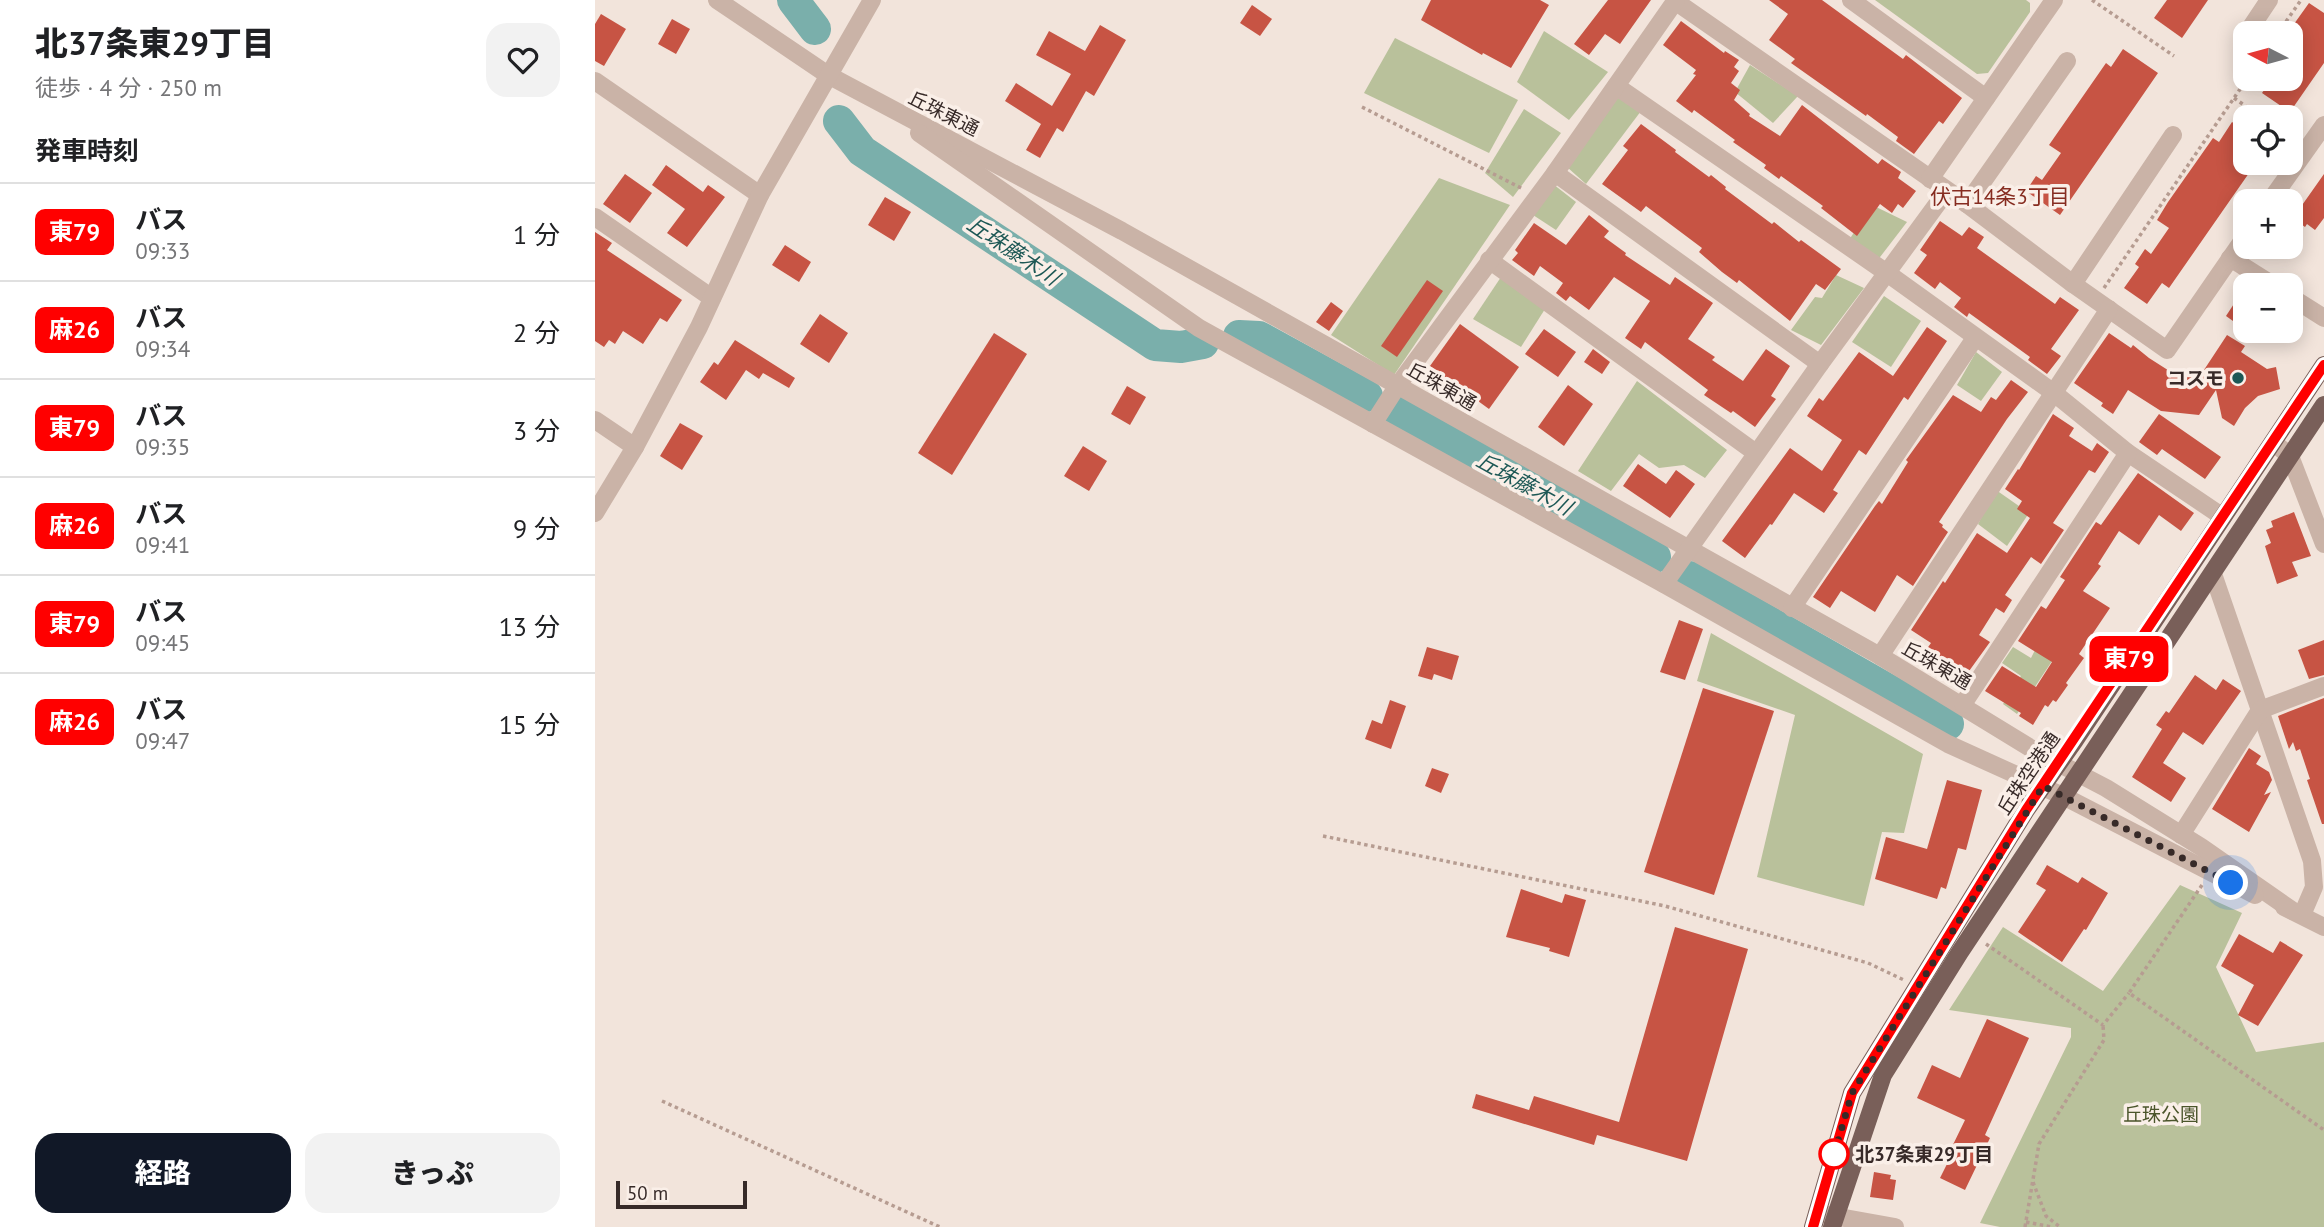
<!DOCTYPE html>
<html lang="ja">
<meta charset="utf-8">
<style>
body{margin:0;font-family:"PT Sans","Noto Sans JP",sans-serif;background:#f2f2f2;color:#202124;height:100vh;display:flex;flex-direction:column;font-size:26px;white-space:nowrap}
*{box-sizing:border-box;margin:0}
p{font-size:23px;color:#757577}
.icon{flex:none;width:38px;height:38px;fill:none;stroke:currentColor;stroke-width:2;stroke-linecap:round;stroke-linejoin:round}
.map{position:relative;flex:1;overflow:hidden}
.details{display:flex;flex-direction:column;background:#fff;width:595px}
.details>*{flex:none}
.badge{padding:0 14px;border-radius:10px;font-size:24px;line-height:46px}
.needle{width:46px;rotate:276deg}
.fabs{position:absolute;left:1638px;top:21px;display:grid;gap:14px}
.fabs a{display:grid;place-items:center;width:70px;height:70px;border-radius:14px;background:#fff;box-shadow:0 4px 18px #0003;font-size:35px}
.scale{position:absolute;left:21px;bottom:18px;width:131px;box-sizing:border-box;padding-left:7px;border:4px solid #372a28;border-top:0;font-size:19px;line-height:24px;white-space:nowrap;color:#372a28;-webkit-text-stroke:5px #faefe8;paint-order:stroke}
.you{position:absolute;width:35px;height:35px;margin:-18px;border:5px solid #fff;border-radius:50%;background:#1a73e8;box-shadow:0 0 0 10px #1a73e833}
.map>.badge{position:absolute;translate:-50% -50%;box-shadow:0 0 0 4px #fff}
h2{padding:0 35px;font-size:26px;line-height:63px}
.round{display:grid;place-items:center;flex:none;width:74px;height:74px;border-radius:21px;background:#f2f2f2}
.summary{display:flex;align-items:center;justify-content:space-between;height:119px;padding:0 35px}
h1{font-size:33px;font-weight:800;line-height:52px}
.cta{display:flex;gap:14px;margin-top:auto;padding:14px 35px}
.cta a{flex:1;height:80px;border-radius:21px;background:#111827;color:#fff;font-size:28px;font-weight:800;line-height:80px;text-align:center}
.cta a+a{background:#f2f2f2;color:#202124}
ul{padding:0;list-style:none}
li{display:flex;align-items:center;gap:21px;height:98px;padding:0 35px;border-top:2px solid #e0e0e0}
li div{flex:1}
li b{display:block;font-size:26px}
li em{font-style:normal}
li .badge{min-width:77px;font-weight:700;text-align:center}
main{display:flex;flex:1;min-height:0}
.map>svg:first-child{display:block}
</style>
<main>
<section class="details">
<div class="summary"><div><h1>北37条東29丁目</h1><p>徒歩 · 4 分 · 250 m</p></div><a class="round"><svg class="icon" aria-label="heart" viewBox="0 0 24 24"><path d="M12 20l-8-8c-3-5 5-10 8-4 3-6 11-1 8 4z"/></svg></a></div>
<h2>発車時刻</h2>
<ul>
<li><span class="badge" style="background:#f00;color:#fff">東79</span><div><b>バス</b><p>09:33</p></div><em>1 分</em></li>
<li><span class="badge" style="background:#f00;color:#fff">麻26</span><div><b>バス</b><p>09:34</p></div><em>2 分</em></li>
<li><span class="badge" style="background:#f00;color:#fff">東79</span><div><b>バス</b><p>09:35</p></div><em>3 分</em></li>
<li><span class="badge" style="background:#f00;color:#fff">麻26</span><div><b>バス</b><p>09:41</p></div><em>9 分</em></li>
<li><span class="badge" style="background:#f00;color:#fff">東79</span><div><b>バス</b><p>09:45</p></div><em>13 分</em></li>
<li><span class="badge" style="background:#f00;color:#fff">麻26</span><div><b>バス</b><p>09:47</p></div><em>15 分</em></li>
</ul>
<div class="cta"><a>経路</a><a>きっぷ</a></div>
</section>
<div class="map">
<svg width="1729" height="1227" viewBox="0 0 1729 1227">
<rect width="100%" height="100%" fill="#f2e4db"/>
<g fill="#b9c19b">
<path d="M1280 0H1431L1435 3V12L1393 73 1382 74Z"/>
<path d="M949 31 1013 72 974 120 922 82Z"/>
<path d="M800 38 923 100 894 153 769 93Z"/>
<path d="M1155 65 1203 96 1178 123 1140 92Z"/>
<path d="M1024 96 1046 111 991 184 972 167Z"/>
<path d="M929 109 966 133 918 197 890 173Z"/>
<path d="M844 178 915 205 799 375 736 335Z"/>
<path d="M958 184 981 202 961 230 938 215Z"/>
<path d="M1277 205 1312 222 1282 261 1254 240Z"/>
<path d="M1241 275 1269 288 1226 345 1196 330 1220 297 1227 298Z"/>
<path d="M906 277 950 309 926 347 878 319Z"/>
<path d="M1289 296 1326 321 1296 367 1257 342Z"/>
<path d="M1381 352 1407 372 1386 401 1362 385Z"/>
<path d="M1042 381 1132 450 1110 478 1089 465 1064 468 1044 454 1016 491 983 471Z"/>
<path d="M1401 490 1434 513 1412 546 1383 524Z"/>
<path d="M1116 633 1328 754 1309 833 1287 832 1269 906 1162 877 1200 715 1102 681Z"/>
<path d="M1418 647 1436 658 1440 650 1457 661 1422 714 1408 704 1426 676 1407 663Z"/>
<path d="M1585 885 1647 913 1621 967 1661 1052 1729 1042V1227H1405L1385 1223 1476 1037V1028L1354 1010 1408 927 1508 991Z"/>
</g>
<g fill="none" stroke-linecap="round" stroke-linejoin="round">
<g stroke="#7aafab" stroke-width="32">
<path d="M198 0 220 29"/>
<path d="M244 121 267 151 560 345 586 347 608 343"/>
<path d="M644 336 664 337 772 396"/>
<path d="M799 410 1060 557"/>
<path d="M1095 577 1353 724"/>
</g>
</g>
<g fill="#c75444">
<path d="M836 0H945L954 5 916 68 888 53 887 55 826 20Z"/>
<path d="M1013 0H1056L1025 44 1010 34 994 55 979 44Z"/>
<path d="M1174 0H1227L1308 59 1311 55 1367 98 1348 124 1344 121 1319 154 1301 141 1303 137 1272 114 1271 116 1196 63 1200 59 1174 40 1193 14Z"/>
<path d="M1572 0H1613L1587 38 1559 18Z"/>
<path d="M1714 3 1729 13V63L1695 112 1667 93 1677 79H1696V52L1705 38 1694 31Z"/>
<path d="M657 5 677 19 665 36 645 23Z"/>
<path d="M6 14 31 29 9 66 0 61V24Z"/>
<path d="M77 19 95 29 81 54 63 44Z"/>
<path d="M1086 21 1129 53 1130 51 1144 60 1139 67 1144 71 1136 83 1145 90 1139 100 1155 114 1154 116 1185 136 1207 105 1283 164 1287 159 1306 172 1303 178 1321 191 1308 208 1303 204 1297 213 1285 204 1262 236 1226 208 1228 206 1186 176 1184 179 1169 168 1171 165 1138 142 1140 140 1099 110 1097 113 1081 101 1101 75 1098 74 1101 70 1068 45Z"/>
<path d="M505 25 531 40 499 96 491 91 468 132 462 128 445 158 431 150 446 124 410 101 421 83 457 106 476 74 441 55 454 31 490 51Z"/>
<path d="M1528 49 1563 73 1465 215 1431 191 1441 176 1447 180 1466 153 1454 145 1511 63 1516 67Z"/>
<path d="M1637 122 1650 131V163H1661L1574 288 1567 283 1552 304 1529 288 1544 267 1540 264 1550 249 1556 254 1574 228 1562 220 1573 202 1618 138 1624 142Z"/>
<path d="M1046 124 1081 150 1080 152 1114 177 1116 175 1131 187 1130 189 1177 224 1179 222 1204 242 1206 240 1246 269 1230 290 1221 284 1195 321 1144 280 1142 283 1127 272 1104 252 1107 248 1051 206 1046 212 1007 184 1033 150 1028 146Z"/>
<path d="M71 165 108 192 113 185 130 197 92 247 72 233 90 209 57 185Z"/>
<path d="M30 174 57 193 35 223 8 204Z"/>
<path d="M1729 174V218L1720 230 1712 224 1710 227 1698 218Z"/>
<path d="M290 197 316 212 299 241 273 225Z"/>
<path d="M994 215 1014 231 1009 237 1031 253 1030 255 1075 285 1080 277 1118 303 1093 339 1120 357 1117 360 1148 381 1171 349 1195 366 1176 396 1181 399 1160 427 1138 411 1136 413 1109 395 1113 390 1050 342 1046 349 1030 338 1055 301 1019 277 994 310 975 296 971 301 961 293 968 283 945 266 939 276 917 260 923 253 920 250 939 223 971 245Z"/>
<path d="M1345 221 1367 236 1374 227 1389 237 1382 248 1460 304 1465 297 1484 310 1456 349 1466 356 1452 374 1433 360 1435 357 1374 313 1372 317 1359 307 1366 298 1345 282 1340 289 1319 273 1332 255 1325 250Z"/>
<path d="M0 232 17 243 12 250 87 300 72 322 65 318 48 344 28 331 20 344 14 340 9 347 0 341Z"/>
<path d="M190 245 216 262 204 282 177 265Z"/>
<path d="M832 280 848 291 802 357 786 346Z"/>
<path d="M1650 287V317L1645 326 1631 316Z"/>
<path d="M736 302 748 311 734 331 721 322Z"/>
<path d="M225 314 253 333 234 363 205 344Z"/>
<path d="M865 324 924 367 894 409 835 366Z"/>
<path d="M1332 327 1352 341 1313 400 1309 397 1271 455 1264 450 1238 490 1243 493 1229 513 1199 493 1177 525 1175 524 1150 558 1127 541 1195 448 1227 471 1247 440 1212 416 1224 398 1228 401 1264 352 1298 376Z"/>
<path d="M949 329 981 352 963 377 930 354Z"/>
<path d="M399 333 432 354 357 475 323 453Z"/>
<path d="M1514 333 1536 348 1538 345 1554 358 1590 381 1597 370 1605 376 1632 335 1650 346 1646 352 1672 369 1681 367 1685 389 1663 396 1650 408 1639 426 1627 418 1621 390 1604 415 1566 411 1533 390 1518 414 1506 406 1508 403 1479 383Z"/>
<path d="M140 340 200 378 194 388 168 373 164 379 151 370 131 400 105 382 119 362 123 365Z"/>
<path d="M998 349 1015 362 1007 374 989 362Z"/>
<path d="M1416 380 1433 392 1412 419 1344 522 1348 525 1347 527 1353 532 1318 586 1302 575 1280 612 1246 591 1235 608 1218 597 1280 506 1284 501 1287 504 1313 462 1311 460 1358 395 1386 412 1396 397 1401 400Z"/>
<path d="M973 385 998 404 969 446 943 427Z"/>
<path d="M532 386 551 397 535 425 516 414Z"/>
<path d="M1458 414 1479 428 1474 436 1497 451 1502 443 1514 452 1500 473 1494 470 1458 523 1469 530 1446 564 1436 557 1410 595 1417 600 1409 613 1401 608 1384 635 1395 642 1364 685 1326 657 1336 643 1316 630 1348 581 1350 583 1382 533 1412 553 1435 518 1422 509 1427 501 1410 489 1423 469 1424 470Z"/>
<path d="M1564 414 1626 457 1610 479 1567 449 1562 455 1544 442Z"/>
<path d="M85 423 108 436 87 470 65 456Z"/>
<path d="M488 446 512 461 494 491 469 476Z"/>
<path d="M1043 464 1071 484 1081 470 1100 484 1075 518 1028 486Z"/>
<path d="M1543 473 1599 513 1586 531 1564 515 1544 545 1524 531 1503 564 1506 566 1488 591 1515 608 1484 654 1489 658 1471 683 1473 685 1461 702 1458 700 1453 707 1450 705 1438 725 1424 716 1426 713 1390 691 1407 666 1441 687 1457 662 1423 641 1446 606 1451 609 1470 580 1465 577 1501 522 1506 525Z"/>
<path d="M1699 512 1716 556 1697 562 1703 576 1682 584 1670 546 1676 543 1671 530 1678 527 1676 521Z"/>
<path d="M1084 620 1108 629 1090 680 1065 672Z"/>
<path d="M1729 640V675L1714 679 1703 650Z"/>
<path d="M832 647 864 656 857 680 839 674 837 680 823 676Z"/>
<path d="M1600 675 1621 690 1628 679 1646 691 1608 745 1588 732 1568 763 1591 778 1576 802 1537 777 1567 729 1561 725 1571 711 1574 713Z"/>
<path d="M1108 688 1179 711 1119 895 1049 872Z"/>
<path d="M1729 698V824H1727L1712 780 1715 779 1705 749 1701 751 1698 742 1694 749 1683 716Z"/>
<path d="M795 700 811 706 796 749 770 739 777 720 787 724Z"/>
<path d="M1654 748 1666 756 1661 764 1674 772 1677 780 1669 795 1676 792 1654 832 1617 809Z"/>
<path d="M837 768 854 774 846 793 830 786Z"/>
<path d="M1352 780 1387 790 1371 850 1363 848 1351 889 1346 887 1342 899 1280 879 1291 837 1332 849Z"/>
<path d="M1452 865 1483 883 1487 877 1513 893 1491 930 1489 929 1467 962 1423 932 1451 890 1441 884Z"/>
<path d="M926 889 967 903 970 894 991 900 974 957 954 951 955 948 911 937Z"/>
<path d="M1080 927 1153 949 1092 1161 1002 1135 999 1145 877 1108 881 1094 934 1110 939 1096 1024 1122Z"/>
<path d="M1644 934 1678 953 1685 941 1708 955 1663 1026 1643 1015 1659 985 1626 966Z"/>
<path d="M1392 1019 1434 1038 1390 1135 1395 1138 1370 1190 1345 1178 1355 1158 1352 1157 1370 1120 1322 1098 1337 1065 1365 1078Z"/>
<path d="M1279 1172 1296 1175 1295 1179 1301 1180 1298 1200 1275 1197Z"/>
</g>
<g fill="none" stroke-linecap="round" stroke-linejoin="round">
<g stroke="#b69c91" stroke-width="3.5" stroke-dasharray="3.5 3.5" stroke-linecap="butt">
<path d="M1497 0 1579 56"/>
<path d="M1683 33 1706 0"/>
<path d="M1639 98 1666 117"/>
<path d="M767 107 928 189"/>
<path d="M1509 288 1652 79"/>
<path d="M728 836 1070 906 1273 963 1309 980"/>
<path d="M1607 885 1534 993 1729 1130"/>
<path d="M1391 944 1508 1025 1534 993"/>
<path d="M67 1101 345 1227"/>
<path d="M1438 1182 1451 1216 1465 1227"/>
<path d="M1431 1222 1457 1227"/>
<path d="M1430 1227 1444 1144 1509 1040 1508 1025"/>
</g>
<g stroke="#cab3a7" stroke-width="18">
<path d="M122 0 233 75 527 231 1285 656 1442 752 1511 788 1606 847 1698 911"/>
<path d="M1256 0 1391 98"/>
<path d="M1080 1 1372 204 1478 284 1572 350 1650 237"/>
<path d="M1654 30 1674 0"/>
<path d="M0 81 165 195"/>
<path d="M1021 86 1292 273 1459 393 1533 453 1628 517"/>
<path d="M324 133 604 328 1069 584 1353 744 1470 797 1660 895"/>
<path d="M960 173 1225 364"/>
<path d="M1335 179 1459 0"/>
<path d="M1675 201 1729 125"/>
<path d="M1372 204 1472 61"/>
<path d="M0 217 117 298"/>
<path d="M1635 258 1678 285"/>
<path d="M894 260 1161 453"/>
<path d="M1478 284 1578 135"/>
<path d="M1696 297 1729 318"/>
<path d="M0 420 40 447"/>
<path d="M778 424 803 385 960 173 1081 0"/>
<path d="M1678 442 1695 456 1729 544"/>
<path d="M0 513 40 447 104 327 165 195 277 0"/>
<path d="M1618 574 1717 861 1719 887 1707 915"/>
<path d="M1069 584 1225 364 1351 192"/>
<path d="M1197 608 1380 338"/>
<path d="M1285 656 1514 309"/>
<path d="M1368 704 1533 453"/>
<path d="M1586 835 1665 710 1729 686"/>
<path d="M1689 907 1729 927"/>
<path d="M1222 1213 1300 1227"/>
</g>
<g stroke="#795f59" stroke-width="18">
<path d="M1218 1227 1257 1093 1431 810 1480 740 1729 365"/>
<path d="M1237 1227 1288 1075 1365 952 1729 405"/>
</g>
</g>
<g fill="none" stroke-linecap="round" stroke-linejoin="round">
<g stroke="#fff" stroke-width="16">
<path id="line" d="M1218 1227 1257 1093 1431 810 1729 365"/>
</g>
<use href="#line" stroke="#f00" stroke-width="10"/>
<path stroke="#372a28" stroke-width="7" stroke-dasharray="0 12.6" d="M1239 1154 1236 1165 1257 1093 1448 786 1636 883"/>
</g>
<circle fill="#1d5855" stroke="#faefe8" stroke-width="2.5" cx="1643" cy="378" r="7"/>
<circle fill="#fff" stroke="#f00" stroke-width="3.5" cx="1239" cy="1154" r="14"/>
<g text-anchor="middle" stroke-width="7" stroke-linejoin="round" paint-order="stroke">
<g font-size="19" fill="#372a28" stroke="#faefe8">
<text transform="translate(349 113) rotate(27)" y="7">丘珠東通</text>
<text transform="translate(847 386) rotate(30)" y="7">丘珠東通</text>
<text transform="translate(1342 665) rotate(30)" y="7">丘珠東通</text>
<text transform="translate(1433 773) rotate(-56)" y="7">丘珠空港通</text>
</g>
<g font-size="19" font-weight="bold" fill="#372a28" stroke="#faefe8" text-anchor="end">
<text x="1629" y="385">コスモ</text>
</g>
<g font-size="19" fill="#4b552b" stroke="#faefe8">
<text x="1566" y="1121">丘珠公園</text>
</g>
<g font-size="19" font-weight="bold" fill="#372a28" stroke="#faefe8" text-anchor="start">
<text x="1260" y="1161">北37条東29丁目</text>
</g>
<g font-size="21" fill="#862c20" stroke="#faefe8">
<text x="1405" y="204">伏古14条3丁目</text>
</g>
<g font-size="21" font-style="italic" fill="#1d5855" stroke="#faefe8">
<text transform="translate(418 251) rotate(34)" y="7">丘珠藤木川</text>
<text transform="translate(929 484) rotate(29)" y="7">丘珠藤木川</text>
</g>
</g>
</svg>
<div class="fabs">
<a><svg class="needle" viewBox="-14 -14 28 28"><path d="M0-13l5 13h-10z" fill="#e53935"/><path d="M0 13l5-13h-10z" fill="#757577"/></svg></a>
<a><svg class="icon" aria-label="locate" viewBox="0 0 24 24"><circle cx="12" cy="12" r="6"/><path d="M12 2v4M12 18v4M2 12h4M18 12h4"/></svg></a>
<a>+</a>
<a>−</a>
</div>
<div class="scale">50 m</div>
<div class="you" style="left:1636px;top:883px"></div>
<b class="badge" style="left:1534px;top:659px;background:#f00;color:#fff">東79</b>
</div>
</main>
